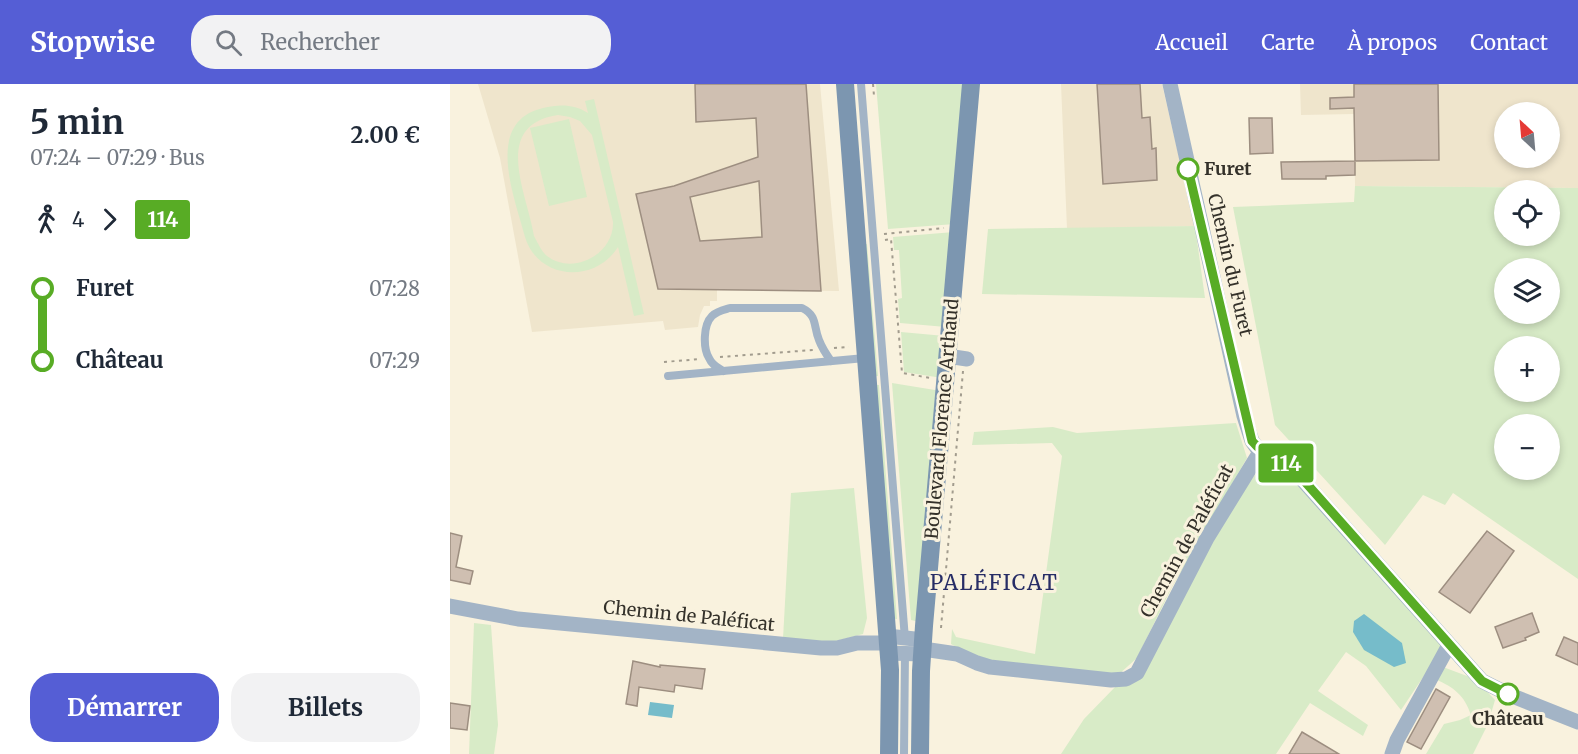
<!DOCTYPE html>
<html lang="fr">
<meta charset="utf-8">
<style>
body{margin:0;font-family:Merriweather,serif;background:#f2f2f3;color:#1f2937;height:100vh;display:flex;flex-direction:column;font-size:22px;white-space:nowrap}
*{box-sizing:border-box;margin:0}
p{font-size:20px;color:#747a83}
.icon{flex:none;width:33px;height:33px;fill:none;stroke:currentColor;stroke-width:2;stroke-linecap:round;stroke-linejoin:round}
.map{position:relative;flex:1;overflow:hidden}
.panel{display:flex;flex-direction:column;background:#fff;width:450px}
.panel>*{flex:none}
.badge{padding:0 12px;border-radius:4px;font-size:21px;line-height:39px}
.needle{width:39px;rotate:334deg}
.tools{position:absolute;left:1044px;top:18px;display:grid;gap:12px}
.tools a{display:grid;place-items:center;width:66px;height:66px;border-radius:50%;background:#fff;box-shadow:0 3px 9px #0003;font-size:30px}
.map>.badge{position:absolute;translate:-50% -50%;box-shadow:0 0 0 3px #fff}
.legs{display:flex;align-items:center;gap:9px;height:66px;padding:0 30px;font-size:20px}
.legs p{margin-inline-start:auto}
.head{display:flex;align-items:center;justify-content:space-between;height:102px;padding:0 30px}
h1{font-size:33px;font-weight:700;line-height:45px}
.cta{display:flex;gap:12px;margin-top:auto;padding:12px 30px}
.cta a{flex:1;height:69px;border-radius:24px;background:#555ed5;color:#fff;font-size:24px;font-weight:700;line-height:69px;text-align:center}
.cta a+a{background:#f2f2f3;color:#1f2937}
ul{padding:0 30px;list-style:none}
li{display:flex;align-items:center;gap:21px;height:72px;font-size:22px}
li i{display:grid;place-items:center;width:9px;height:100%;margin:0 8px;background:currentColor}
li i::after{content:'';width:15px;height:15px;margin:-8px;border:4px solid;border-radius:50%;background:#fff}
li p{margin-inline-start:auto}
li:first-child i{background:linear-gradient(#0000 50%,currentColor 0)}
li:last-child i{background:linear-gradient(currentColor 50%,#0000 0)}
header{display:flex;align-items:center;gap:36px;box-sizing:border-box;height:84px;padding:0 30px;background:#555ed5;color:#fff}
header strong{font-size:28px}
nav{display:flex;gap:33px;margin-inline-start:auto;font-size:21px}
.search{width:420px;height:54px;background:#f2f2f3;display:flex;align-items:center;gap:15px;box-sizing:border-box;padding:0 21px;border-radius:24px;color:#747a83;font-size:22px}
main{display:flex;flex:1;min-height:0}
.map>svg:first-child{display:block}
</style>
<header>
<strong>Stopwise</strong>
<div class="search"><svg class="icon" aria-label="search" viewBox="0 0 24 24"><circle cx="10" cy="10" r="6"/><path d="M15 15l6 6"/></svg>Rechercher</div>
<nav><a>Accueil</a><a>Carte</a><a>À propos</a><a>Contact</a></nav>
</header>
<main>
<section class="panel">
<div class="head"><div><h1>5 min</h1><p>07:24 – 07:29 · Bus</p></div><b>2.00 €</b></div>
<div class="legs"><svg class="icon" aria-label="walk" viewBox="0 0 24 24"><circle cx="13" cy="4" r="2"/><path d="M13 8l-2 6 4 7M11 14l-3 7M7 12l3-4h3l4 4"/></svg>4<svg class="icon" aria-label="forward" viewBox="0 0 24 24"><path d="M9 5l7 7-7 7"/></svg><b class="badge" style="background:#58ac25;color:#fff">114</b></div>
<ul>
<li><i style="color:#58ac25"></i><b>Furet</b><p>07:28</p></li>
<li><i style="color:#58ac25"></i><b>Château</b><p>07:29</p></li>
</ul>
<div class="cta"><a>Démarrer</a><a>Billets</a></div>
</section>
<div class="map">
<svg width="1128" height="670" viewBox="0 0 1128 670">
<rect width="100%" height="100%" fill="#f9f2de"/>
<g fill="#efe5cc" fill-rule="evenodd">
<path d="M28 0H370L389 207 267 206V217H260V222H254L250 231 248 243 215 246 213 237 82 248 50 74Z"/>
<path d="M611 0H712L745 142 617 145Z"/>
<path d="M850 0H1128V104L905 102 904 30 851 31ZM1054 28H1100V74H1054Z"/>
</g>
<g fill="#d8ebc7" fill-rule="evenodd">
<path d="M426 0H517L505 140 438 145Z"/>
<path d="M144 15 194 230 184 232 168 163C145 200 88 196 75 153 65 114 33 38 93 24 109 20 124 20 138 29L135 17ZM108 31 120 33 130 37 142 51 163 138C164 170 123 192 97 172 91 167 88 159 84 152 77 109 41 41 108 31Z"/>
<path d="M119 35 137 113 99 122 80 44Z"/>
<path d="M905 102 1128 104V495L1003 409 995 421 973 411 935 461 825 341 783 123 904 118ZM1054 106H1100V152H1054ZM1054 184H1100V230H1054ZM1054 262H1100V308H1054ZM1054 340H1100V386H1054Z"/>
<path d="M745 142 755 214 532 210 538 145Z"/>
<path d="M504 148 496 243 450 239 448 215 452 214 449 166H444L443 153Z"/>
<path d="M417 160 428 292 421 293 410 161Z"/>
<path d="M451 248 495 252 492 294 454 288Z"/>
<path d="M442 299 491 307 470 538 461 536Z"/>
<path d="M421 301H429L447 535 439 534Z"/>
<path d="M786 339 797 374 722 503 687 574 668 591 529 575 501 560 502 545 506 553 585 570 612 372 602 359 522 361 524 348 603 343 627 349Z"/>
<path d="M816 379 831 383 994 562 951 626 916 582 896 568 868 607 918 641 913 652 860 619 826 670H611L634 635 667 601 689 594C725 525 762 434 816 379Z"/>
<path d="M404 404 417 534 413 550 374 560 333 555 341 409Z"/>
<path d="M24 539 41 541 48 641 44 670H19Z"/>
<path d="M993 583 1025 595 1045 616 1038 640 1023 670H976L994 640 1010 636 1021 631C1014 611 1005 604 985 595Z"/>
</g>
<g fill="#76bcca">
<path d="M914 530 952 559 956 579 944 583 914 566 903 548 904 537Z"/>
<path d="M200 618 224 621 222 634 198 631Z"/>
</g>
<g fill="#cfbfb1" stroke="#9d8e80" stroke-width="1.5" fill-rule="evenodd">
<path d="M245 0H356L371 207 208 205 186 110 224 102 308 73 306 34 246 38ZM309 97 312 153 250 157 240 113Z"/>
<path d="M647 0H690L692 34 700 33 702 65 706 64 707 96 653 100Z"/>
<path d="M904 0H988L989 76 905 77V91L876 92V95H832L831 78 905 77 904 24 880 25V14L904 13Z"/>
<path d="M799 34H822L823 69 800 70Z"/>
<path d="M1037 447 1064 467 1020 529 989 508Z"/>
<path d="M0 449 12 452 6 483 23 487 20 500 0 496Z"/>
<path d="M1082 529 1089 548 1075 554 1076 556 1053 564 1045 543Z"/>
<path d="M1114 553 1128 559V581L1106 571Z"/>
<path d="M183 577 210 583V581L255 585 252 605 225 601 224 608 189 603 187 622 176 620Z"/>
<path d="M986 605 1000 613 971 665 957 658Z"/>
<path d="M0 619 20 622 17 646 0 644Z"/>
<path d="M852 648 889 670H839Z"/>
</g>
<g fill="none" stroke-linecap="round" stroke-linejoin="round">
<g stroke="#a29c8e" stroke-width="2" stroke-dasharray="3 4.5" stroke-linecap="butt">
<path d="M423 0 424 12"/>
<path d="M434 150 494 144"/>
<path d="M435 156 441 155 452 289 481 294"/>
<path d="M384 264 399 263"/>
<path d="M270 273 363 266"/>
<path d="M214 278 250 275"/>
<path d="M491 544 513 287"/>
</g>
<g stroke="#a3b4c6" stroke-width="8">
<path d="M411 0 455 555"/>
<path d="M273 287C267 283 262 281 259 274 253 264 253 241 262 232 267 227 273 226 280 224H352C368 232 363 242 369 256 372 264 376 270 381 277"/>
<path d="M218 292 415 274"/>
<path d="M454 670 455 567"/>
</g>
<g stroke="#a3b4c6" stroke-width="15">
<path d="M720 0 794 332 802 357 810 368"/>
<path d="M497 272 517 275"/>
<path d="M810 368 829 374 841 383 1032 597 1060 611 1128 638"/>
<path d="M0 522 68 535 371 564H387L407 559H437"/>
<path d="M437 552 474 556"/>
<path d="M473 565 507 570 527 579 540 583 661 596 676 595 687 589 757 454 810 368"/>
<path d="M438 569 472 570"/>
<path d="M942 670 947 656 999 561"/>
</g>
<g stroke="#7c96b0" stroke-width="18">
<path d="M395 0 440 586 439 670"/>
<path d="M470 670 471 587 474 542 521 0"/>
</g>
</g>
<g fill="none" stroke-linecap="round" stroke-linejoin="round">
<g stroke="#fff" stroke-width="14">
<path id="line-1" d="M738 85 802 357C813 371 826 372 841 382L1032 597 1058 610"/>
</g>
<use href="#line-1" stroke="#58ac25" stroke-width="9"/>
</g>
<g fill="#fff" stroke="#58ac25" stroke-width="3">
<circle cx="738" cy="85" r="10"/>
<circle cx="1058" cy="610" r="10"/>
</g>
<g text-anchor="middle" stroke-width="6" stroke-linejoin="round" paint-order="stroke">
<g font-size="18" font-weight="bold" fill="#34312a" stroke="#f9f2de" text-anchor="start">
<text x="754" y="91">Furet</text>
<text x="1058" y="641" text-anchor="middle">Château</text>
</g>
<g font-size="18" fill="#34312a" stroke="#f9f2de">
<text transform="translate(780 181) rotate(77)" y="6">Chemin du Furet</text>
<text transform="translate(492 335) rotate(-85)" y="6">Boulevard Florence Arthaud</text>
<text transform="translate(737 457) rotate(-61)" y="6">Chemin de Paléficat</text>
<text transform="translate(239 532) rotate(6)" y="6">Chemin de Paléficat</text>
</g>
<g font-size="21" letter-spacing="1.5" fill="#272d66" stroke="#f9f2de">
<text x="544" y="506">PALÉFICAT</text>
</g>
</g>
</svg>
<div class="tools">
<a><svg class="needle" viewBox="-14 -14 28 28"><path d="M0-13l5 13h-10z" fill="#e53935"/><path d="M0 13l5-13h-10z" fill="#747a83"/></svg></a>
<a><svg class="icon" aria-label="locate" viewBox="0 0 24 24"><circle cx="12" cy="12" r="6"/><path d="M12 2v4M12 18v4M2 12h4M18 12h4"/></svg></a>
<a><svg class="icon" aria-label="layers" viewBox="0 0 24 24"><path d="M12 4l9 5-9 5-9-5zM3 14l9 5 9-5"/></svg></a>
<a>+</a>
<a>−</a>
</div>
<b class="badge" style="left:836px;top:379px;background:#58ac25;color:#fff">114</b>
</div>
</main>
